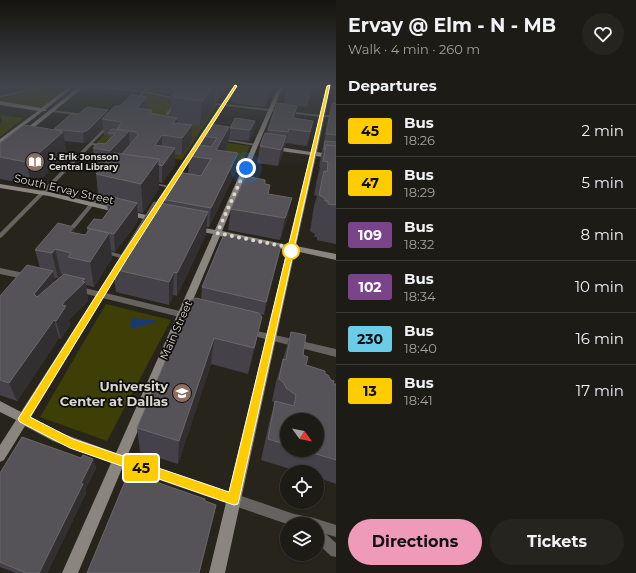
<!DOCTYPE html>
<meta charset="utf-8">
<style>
body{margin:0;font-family:Montserrat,sans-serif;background:#25241e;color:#f1f3f6;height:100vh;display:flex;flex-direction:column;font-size:15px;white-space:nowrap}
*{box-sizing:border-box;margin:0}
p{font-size:13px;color:#a0a1a0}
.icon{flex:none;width:22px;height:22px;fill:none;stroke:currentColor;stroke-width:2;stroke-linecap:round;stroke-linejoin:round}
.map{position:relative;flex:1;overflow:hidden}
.side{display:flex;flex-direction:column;background:#1d1b15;width:300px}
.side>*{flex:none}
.badge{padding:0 8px;border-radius:3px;font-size:14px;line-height:26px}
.needle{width:26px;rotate:123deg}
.buttons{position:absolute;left:280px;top:413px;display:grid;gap:8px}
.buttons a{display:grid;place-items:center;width:44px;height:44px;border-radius:50%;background:#1d1b15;box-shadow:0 1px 3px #0004,0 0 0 1px #3b3934;font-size:20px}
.you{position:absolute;width:20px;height:20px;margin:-10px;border:3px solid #fff;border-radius:50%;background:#1a73e8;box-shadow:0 0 0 6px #1a73e833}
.map>.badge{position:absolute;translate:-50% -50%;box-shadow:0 0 0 2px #fff}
h2{padding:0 12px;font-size:15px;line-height:36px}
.round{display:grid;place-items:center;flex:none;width:42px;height:42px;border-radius:21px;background:#25241e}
.head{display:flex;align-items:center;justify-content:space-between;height:68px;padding:0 12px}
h1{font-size:19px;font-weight:700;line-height:30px}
.button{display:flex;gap:8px;margin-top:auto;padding:8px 12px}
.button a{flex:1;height:46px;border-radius:24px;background:#ef9ab8;color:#111;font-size:16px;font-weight:700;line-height:46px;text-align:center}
.button a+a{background:#25241e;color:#f1f3f6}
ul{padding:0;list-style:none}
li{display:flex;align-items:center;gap:12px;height:52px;padding:0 12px;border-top:1px solid #3b3934}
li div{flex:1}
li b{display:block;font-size:15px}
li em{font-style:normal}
li .badge{min-width:44px;font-weight:700;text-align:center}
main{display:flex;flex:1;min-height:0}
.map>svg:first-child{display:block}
</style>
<main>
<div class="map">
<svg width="336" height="573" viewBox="0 0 336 573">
<rect width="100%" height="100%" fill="#27241c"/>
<g fill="#3d3f07">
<path d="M68 86 43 106 36 107 0 102V99C21 91 45 86 68 86Z"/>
<path d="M145 94 217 105 182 160 93 146Z"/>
<path d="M0 115 24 118 0 137V124L2 120Z"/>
<path d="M228 143 250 146 242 164 221 158Z"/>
<path d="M106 304 171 320 107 441 40 417Z"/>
</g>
<path fill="#173a75" d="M132 318 159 321 130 329Z"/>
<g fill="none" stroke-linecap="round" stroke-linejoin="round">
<g fill="#66625f" fill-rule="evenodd">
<path d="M38 86H44L0 98V96Z"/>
<path d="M90 86H101L143 91 148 86H152L146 91 181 99 179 100 145 93 141 96 139 95 142 92H140L92 87Z"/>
<path d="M207 102 321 115 323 116 321 117 208 104 206 103Z"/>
<path d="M174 103 177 104 168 115H166V113Z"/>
<path d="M51 110 86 114 88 115 86 116 52 112H51Z"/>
<path d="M107 125 110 126 93 143 105 145V147L92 145 2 237 0 238V233Z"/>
<path d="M219 138 256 144 258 145 256 146 220 140 218 139Z"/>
<path d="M149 182 170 186 172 187 170 188 151 184 149 183Z"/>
<path d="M101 190H103L105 191 70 234H66L65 233 66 232Z"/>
<path d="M105 250 126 256 127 257 124 259 103 253 102 252Z"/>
</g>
<g fill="#66625f" fill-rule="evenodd">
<rect x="319" y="115" width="17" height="2"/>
<path d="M0 268 29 274 33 277 29 280 0 274Z"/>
<path d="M77 286 188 313 191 314 192 316 191 318 188 319 74 291 73 289 74 287Z"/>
<path d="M249 329 336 349V357L246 334 245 332 246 330Z"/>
<path d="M118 454 294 514 314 518 336 525V537L326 534 336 543V557L331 556 317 543V524H287L118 466 114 464 112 460 114 456Z"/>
</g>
<g fill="#8b857f" fill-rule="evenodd">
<path d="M70 86H75L46 109V111H43L0 144V139L38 111 0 105V101L41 108Z"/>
<path d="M80 86H85L26 134H22V132Z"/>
<path d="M233 86H237L157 213 156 215H150L149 213Z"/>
<path d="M279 86H283L222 231 288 245 310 155 273 150 270 148 273 146 311 152 327 86H331L317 152 336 155V159L316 156 296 246 336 254V260L295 251 225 573H209L287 250 220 236 78 573H62L111 463 53 441 25 426 4 460 0 462V445L16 420 0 412V401L21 412 117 262H123L124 264 31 417 61 433 116 453 213 234 191 230 190 228 194 226 215 230Z"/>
<path d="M0 184 49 192 159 218 160 220 156 222 49 196 0 188Z"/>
</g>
</g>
<g fill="#454149" fill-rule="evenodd">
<path d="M149 86H228L218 101H215V106L200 126 192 125V141L182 155 175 154V165L162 183 159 182V188L143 213 138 212V221L115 252 111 251 112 258 94 287 86 285 88 301 69 320 70 325 61 339 59 338 17 401 0 395V296L40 268 35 250 75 233 85 235 87 232V228L102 220 108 212 107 205 99 203 96 174 98 171H95L93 148 105 144 109 140V136L104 135 103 127 89 141 84 143 64 141 67 154 37 183 32 185 0 179V143L54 130V129L77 115 108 110V113L148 110H152V114L172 117V115H171V95L149 91ZM61 274 63 275 55 281 54 278H58Z"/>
<path d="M233 86H272L270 95 265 107 231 103Z"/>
<path d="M287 86H313L307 107 284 104Z"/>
<path d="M335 86H336V90H334Z"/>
<path d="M336 92V244L317 240V237H314L315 234 310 231 314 206 317 196 314 195 317 179 320 167H319L322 151 328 121 332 104H333Z"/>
<path d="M297 106 295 119 313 121 307 146 286 143 285 146H284L283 152 278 166 257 163 260 146 267 134 268 130Z"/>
<path d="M255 121 253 132 249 141 229 139 230 128Z"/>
<path d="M229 127 228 144 224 151 236 171 209 227H206V234L177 296 173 295 169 305 116 292 113 269 161 204V199L188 174 189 156 202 145V136Z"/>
<path d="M265 184 269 194 287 219 280 240 228 230 231 209Z"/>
<path d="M278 258 264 315 259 314 256 343 248 374 211 364 178 464 140 452 137 428 201 299 202 287Z"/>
<path d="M291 332 303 355 306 365 325 374 333 384H336V484L317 477V472H300L261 460 269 423 275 403 272 401 276 382 283 359ZM287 420 317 450H287Z"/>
<path d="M81 458 93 459 96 468 85 490 86 493 47 573H16L0 567V473Z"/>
</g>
<g fill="#322f31">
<path d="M0 86H10L0 92Z"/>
<path d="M213 86H216L215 106 200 126 202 101Z"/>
<path d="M219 86H228L218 101Z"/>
<path d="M268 86H272L270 95 265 107Z"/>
<path d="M312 86H313L307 107Z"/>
<path d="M147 97 148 112 137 108Z"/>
<path d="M297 106 295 119 290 132 293 118Z"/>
<path d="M108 110 109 120 102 119 103 127 89 141 84 143 83 132Z"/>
<path d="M177 118V134L173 123Z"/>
<path d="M255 121 253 132 249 141 250 130Z"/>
<path d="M192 125V141L182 155V138Z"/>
<path d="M229 127 228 144 215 167 216 150Z"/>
<path d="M289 129 286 143 285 146 288 132Z"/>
<path d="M62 131V133L63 132 67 154 37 183 32 185 26 162Z"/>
<path d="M129 131 130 153 112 174 110 151Z"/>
<path d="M162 135V152L155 145Z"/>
<path d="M286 136 283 152 278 166 281 150Z"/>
<path d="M175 148V165L162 183V166Z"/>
<path d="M238 153 236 171 209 227 211 208Z"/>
<path d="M159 159V188L143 213 141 184Z"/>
<path d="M292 198 287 219 280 240 285 218Z"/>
<path d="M137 203 138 221 115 252 114 234Z"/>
<path d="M208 212 206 234 177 296V273Z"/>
<path d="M74 227 78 251 70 232Z"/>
<path d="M109 233 112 258 94 287 90 262Z"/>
<path d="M281 246 278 258 264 315 266 302Z"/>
<path d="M55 249 61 274 58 278 52 253Z"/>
<path d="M53 271 57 290 40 313 34 294Z"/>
<path d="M174 272 173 295 169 305V282Z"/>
<path d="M85 279 88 301 69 320 70 325 61 339 56 321 62 305 64 302Z"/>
<path d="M262 317 256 343 248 374 254 348Z"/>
<path d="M54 320 59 338 17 401 9 383Z"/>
<path d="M214 338 211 364 178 464 179 441Z"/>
<path d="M93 459 96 468 85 490 86 493 47 573H39Z"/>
</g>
<g fill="#555258" stroke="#6a676b">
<path d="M175 86H213L202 101 173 97 174 95H172L177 90H171Z"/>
<path d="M131 95 147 97 137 108 152 110 150 113 177 118 173 123 192 125 182 138 162 135 155 145 175 148 162 166 159 165V159L122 154 138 135 136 132 117 129 122 122 102 119 115 106H120Z"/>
<path d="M277 103 297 106 293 118 313 121 310 132 289 129 288 132 268 130Z"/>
<path d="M336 103V135L326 134 332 104Z"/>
<path d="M87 107 108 110 88 130 83 132 54 129 71 114 77 115Z"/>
<path d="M235 118 255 121 250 130 230 128Z"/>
<path d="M210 124 229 127 216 150 238 153 211 208 161 199 178 172 201 176 211 159 189 156 196 144 211 147 217 138 202 136Z"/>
<path d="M24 125 62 131 60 132H63L31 160 26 162 0 157V143Z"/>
<path d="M112 129 129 131 110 151 93 148 98 143 105 144 115 134 108 133Z"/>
<path d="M265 133 286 136 281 150 260 146Z"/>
<path d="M325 141 336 142V146L326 145 324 150V149Z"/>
<path d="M326 145 336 146V205L328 204V201H325V198L319 195 324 171 327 172 328 162 323 161Z"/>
<path d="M114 153 159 159 141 184 96 174Z"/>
<path d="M246 176 265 180V184L270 185 268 194 292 198 285 218 231 209Z"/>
<path d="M113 197 137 203 114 234 87 228 94 219 102 220 112 206 107 205Z"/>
<path d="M154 202 208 212 177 273 174 272 169 282 113 269Z"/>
<path d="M58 223 74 227 70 232 85 235 90 229 109 233 90 262 68 257 71 253 55 249 52 253 35 250Z"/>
<path d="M224 234 281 246 266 302 202 287Z"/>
<path d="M27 265 53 271 34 294 37 297 64 274 85 279 82 281 85 282 64 302 62 305 66 306 56 321 54 320 9 383 0 380V296Z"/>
<path d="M196 298 259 313 262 317 254 348 214 338 179 441 137 428 191 300Z"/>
<path d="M291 332 306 335 303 355 308 357 306 365 325 371V374L328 375 331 380 334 381 333 384H336V460L303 450H317V420H287V445L268 439 275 401 294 406 296 395 286 388 284 383 279 379 283 359 286 360Z"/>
<path d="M22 437 81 458 83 455 93 459 81 483 83 484 39 573H26L0 562V473Z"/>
<path d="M133 474 205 499V501L216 505 199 573H87L126 479 131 481Z"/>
</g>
<linearGradient id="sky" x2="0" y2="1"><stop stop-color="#15140f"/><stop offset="0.52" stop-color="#41454b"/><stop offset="1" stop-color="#41454b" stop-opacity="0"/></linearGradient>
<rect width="336" height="166" fill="url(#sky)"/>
<path fill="#fc0" stroke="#fff" d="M235 85 237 86 128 257 30 417 73 439 229 492 327 86 330 85 239 500 238 504 234 505 70 448 20 422 18 419 122 255Z"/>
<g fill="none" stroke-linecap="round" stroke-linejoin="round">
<path stroke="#dad8d3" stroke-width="4" stroke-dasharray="0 7.2" d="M246 168 217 233 292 248 291 251"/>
</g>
<defs>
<g id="library-disc" transform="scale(1)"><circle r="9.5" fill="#8d6e63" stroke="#0f0e0a"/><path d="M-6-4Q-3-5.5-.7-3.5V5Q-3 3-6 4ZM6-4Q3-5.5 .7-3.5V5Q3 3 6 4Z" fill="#fff"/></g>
<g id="university-disc" transform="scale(1)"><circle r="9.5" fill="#8d6e63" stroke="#0f0e0a"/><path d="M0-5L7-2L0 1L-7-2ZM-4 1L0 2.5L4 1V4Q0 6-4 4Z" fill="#fff"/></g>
</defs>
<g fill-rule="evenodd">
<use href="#library-disc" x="35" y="162"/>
<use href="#university-disc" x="182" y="393"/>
</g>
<circle fill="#fff" stroke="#fc0" stroke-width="2" cx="291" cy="251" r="8"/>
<g text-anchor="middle" stroke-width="3.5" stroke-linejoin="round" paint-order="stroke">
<g font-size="9" font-weight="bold" fill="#dad8d3" stroke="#0f0e0a" text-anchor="start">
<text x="49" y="160">J. Erik Jonsson<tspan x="49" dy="10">Central Library</tspan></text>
</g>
<g font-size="11" fill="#dad8d3" stroke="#0f0e0a">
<text transform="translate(64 189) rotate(13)" y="4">South Ervay Street</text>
<text transform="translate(176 330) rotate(-66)" y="4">Main Street</text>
</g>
<g font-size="13" font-weight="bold" fill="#dad8d3" stroke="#0f0e0a" text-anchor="end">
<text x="168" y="391">University<tspan x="168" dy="15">Center at Dallas</tspan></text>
</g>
</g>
</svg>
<div class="buttons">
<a><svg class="needle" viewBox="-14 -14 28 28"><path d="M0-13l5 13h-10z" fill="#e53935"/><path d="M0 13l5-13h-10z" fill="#a0a1a0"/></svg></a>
<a><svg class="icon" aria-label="locate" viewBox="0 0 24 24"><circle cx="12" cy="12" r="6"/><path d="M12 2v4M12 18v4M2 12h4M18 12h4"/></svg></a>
<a><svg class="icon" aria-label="layers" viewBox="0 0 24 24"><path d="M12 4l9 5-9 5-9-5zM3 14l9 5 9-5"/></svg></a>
</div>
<div class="you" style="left:246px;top:168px"></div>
<b class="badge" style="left:141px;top:468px;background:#fc0;color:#111">45</b>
</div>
<section class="side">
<div class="head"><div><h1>Ervay @ Elm - N - MB</h1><p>Walk · 4 min · 260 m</p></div><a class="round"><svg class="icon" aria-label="heart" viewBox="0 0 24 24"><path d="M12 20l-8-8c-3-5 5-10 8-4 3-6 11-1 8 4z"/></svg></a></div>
<h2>Departures</h2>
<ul>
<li><span class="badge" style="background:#fc0;color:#111">45</span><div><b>Bus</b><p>18:26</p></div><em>2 min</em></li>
<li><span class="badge" style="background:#fc0;color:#111">47</span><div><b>Bus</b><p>18:29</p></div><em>5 min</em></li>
<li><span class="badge" style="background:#794489;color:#fff">109</span><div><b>Bus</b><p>18:32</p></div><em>8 min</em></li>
<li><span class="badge" style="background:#794489;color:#fff">102</span><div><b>Bus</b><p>18:34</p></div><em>10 min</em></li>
<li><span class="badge" style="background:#6bcce7;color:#111">230</span><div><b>Bus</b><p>18:40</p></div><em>16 min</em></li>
<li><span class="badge" style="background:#fc0;color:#111">13</span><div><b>Bus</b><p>18:41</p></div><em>17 min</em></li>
</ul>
<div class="button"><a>Directions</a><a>Tickets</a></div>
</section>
</main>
